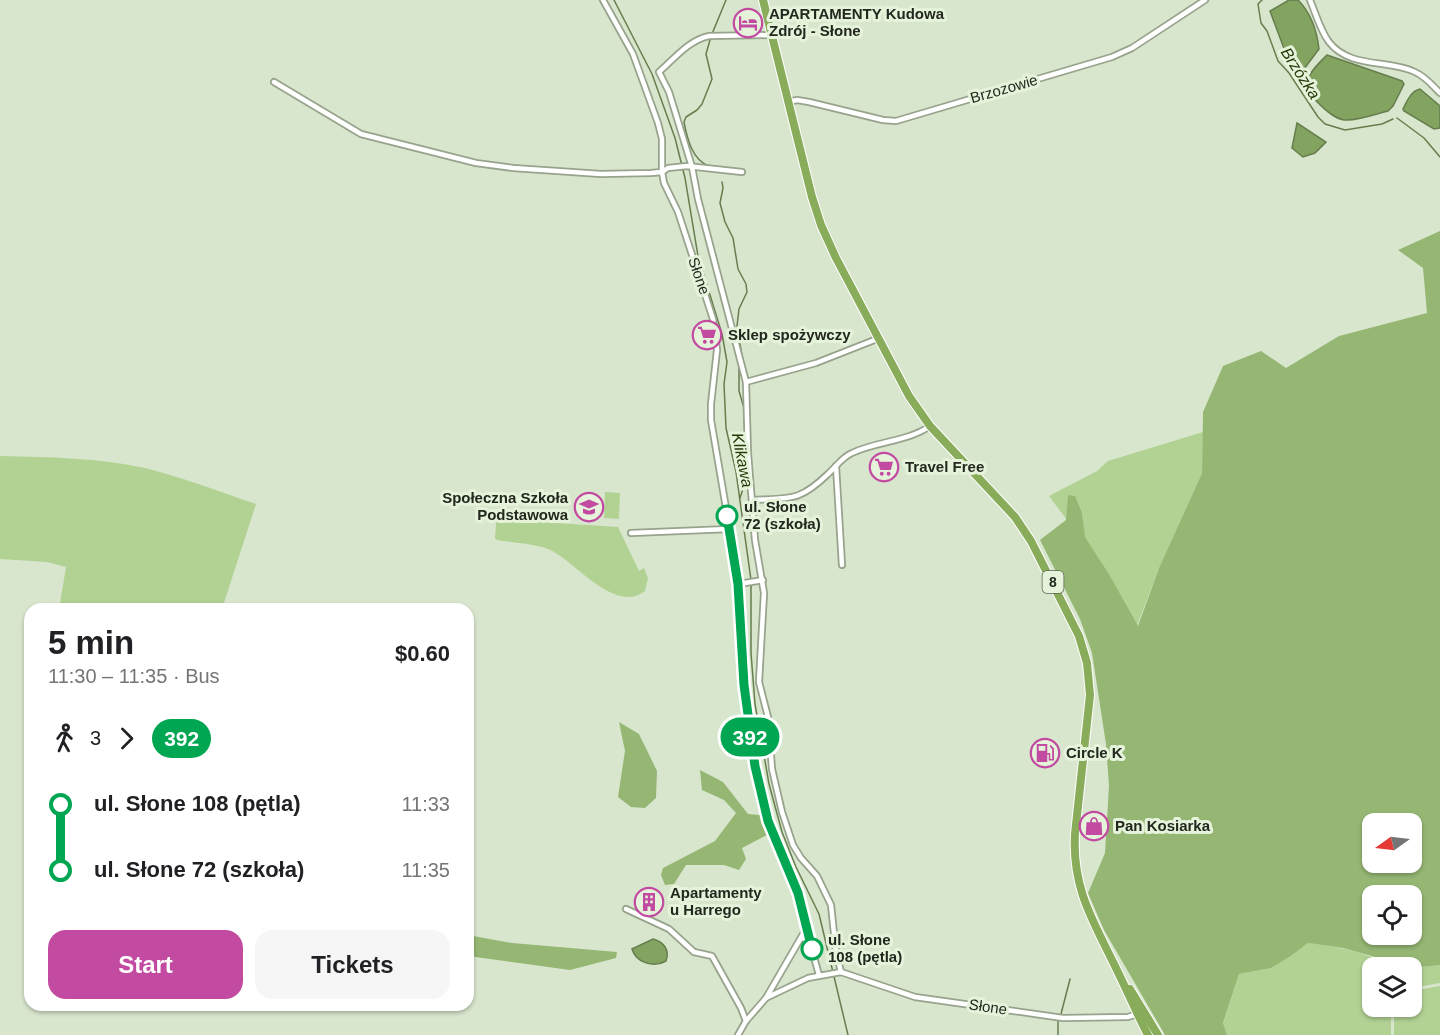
<!DOCTYPE html>
<meta charset="utf-8">
<style>
body{margin:0;font-family:Helvetica,sans-serif;background:#f6f6f6;color:#202124;height:100vh;display:flex;flex-direction:column;font-size:22px;white-space:nowrap}
*{box-sizing:border-box;margin:0}
p{font-size:20px;color:#757577}
.icon{flex:none;width:33px;height:33px;fill:none;stroke:currentColor;stroke-width:2;stroke-linecap:round;stroke-linejoin:round}
.map{position:relative;flex:1;overflow:hidden}
.details{position:absolute;left:24px;top:603px;width:450px;height:408px;display:flex;flex-direction:column;background:#fff;border-radius:18px;box-shadow:0 2px 4px #0004}
.details>*{flex:none}
.badge{padding:0 12px;border-radius:20px;font-size:21px;line-height:39px}
.needle{width:39px;rotate:256deg}
.buttons{position:absolute;left:1362px;top:813px;display:grid;gap:12px}
.buttons a{display:grid;place-items:center;width:60px;height:60px;border-radius:12px;background:#fff;box-shadow:0 2px 4px #0004;font-size:30px}
.map>.badge{position:absolute;translate:-50% -50%;box-shadow:0 0 0 3px #fff}
.legs{display:flex;align-items:center;gap:9px;height:66px;padding:0 24px;font-size:20px}
.legs p{margin-inline-start:auto}
.overview{display:flex;align-items:center;justify-content:space-between;height:102px;padding:0 24px}
h1{font-size:33px;font-weight:700;line-height:45px}
.button{display:flex;gap:12px;margin-top:auto;padding:12px 24px}
.button a{flex:1;height:69px;border-radius:18px;background:#c24ba1;color:#fff;font-size:24px;font-weight:700;line-height:69px;text-align:center}
.button a+a{background:#f6f6f6;color:#202124}
ul{padding:0 24px;list-style:none}
li{display:flex;align-items:center;gap:21px;height:66px;font-size:22px}
li i{display:grid;place-items:center;width:9px;height:100%;margin:0 8px;background:currentColor}
li i::after{content:'';width:15px;height:15px;margin:-8px;border:4px solid;border-radius:50%;background:#fff}
li p{margin-inline-start:auto}
li:first-child i{background:linear-gradient(#0000 50%,currentColor 0)}
li:last-child i{background:linear-gradient(currentColor 50%,#0000 0)}
.map>svg:first-child{display:block}
</style>
<div class="map">
<svg width="1440" height="1035" viewBox="0 0 1440 1035">
<rect width="100%" height="100%" fill="#d9e6ce"/>
<g fill="#b2d294">
<path d="M1203 432 1202 473 1159 568 1137 626 1109 574 1084 536 1082 513 1068 495 1067 520 1049 496 1097 471 1108 461Z"/>
<path d="M0 456C50 457 112 458 160 472 192 481 224 493 256 504L222 609H59L66 567 47 562 0 559Z"/>
<path d="M605 492 620 493 619 519 604 518Z"/>
<path d="M495 519 618 527 639 571 644 568 648 578 645 591C614 615 575 560 548 549 533 543 513 543 497 540L495 538 496 524Z"/>
<path d="M1308 943C1337 947 1366 951 1391 967L1372 968V1006L1391 1007V1035H1227L1223 1024 1239 974 1271 968 1291 956Z"/>
<path d="M1440 965V983L1412 988V968Z"/>
<path d="M1440 986V1035H1394V1007L1412 1006V991Z"/>
</g>
<g fill="#95b773" fill-rule="evenodd">
<path d="M1440 231V965L1412 968 1391 967 1375 957 1343 948 1308 943 1291 956 1271 968 1239 974 1223 1023 1227 1035H1165L1104 930 1088 893 1105 853 1109 786 1106 744 1092 653 1080 619 1040 540 1066 520 1068 495 1075 496 1082 513 1085 537 1109 574 1138 626 1159 568 1202 473 1203 412 1223 366 1261 351 1286 368 1339 336 1427 313 1423 268 1398 250ZM1372 824H1412V862H1372ZM1372 896H1412V934H1372Z"/>
<path d="M619 722 639 734 657 771 656 798 645 808 631 807 618 797 625 751Z"/>
<path d="M700 770 723 782 748 814 760 815 767 835 742 848 746 859 739 870 724 865H686L674 884 665 885 661 875 663 868 715 841 736 813 724 800 702 790Z"/>
<path d="M468 927 473 936 512 943 617 952 616 958 570 970 468 956Z"/>
</g>
<g fill="#83a361" stroke="#667e4d" stroke-width="1.5">
<path d="M1289 0H1298C1311 13 1317 31 1319 49L1304 69 1298 71 1286 54 1270 11Z"/>
<path d="M1327 55 1402 81 1404 84 1393 106 1388 111C1376 114 1357 121 1345 120 1333 120 1305 94 1307 82 1309 72 1320 62 1327 55Z"/>
<path d="M1420 89 1440 106V128L1434 129 1404 111 1403 109C1407 101 1411 91 1420 89Z"/>
<path d="M1297 123 1326 142 1315 153 1303 157 1292 148Z"/>
<path d="M653 939C664 942 670 950 666 961 654 968 636 963 632 949Z"/>
</g>
<g fill="none" stroke-linecap="round" stroke-linejoin="round">
<g stroke="#667e4d" stroke-width="1.5">
<path d="M614 0 652 74 675 138 685 178 698 256 722 334 727 362 724 384 726 428 736 472 751 580"/>
<path d="M1262 0 1258 4 1261 23 1267 31 1278 61 1289 73 1318 117 1325 124 1345 130 1382 124 1393 119"/>
<path d="M712 34 726 0"/>
<path d="M1397 118 1424 138 1440 157"/>
<path d="M709 166C692 160 687 138 684 122L686 117 697 110 702 104 712 79 706 54 710 40"/>
<path d="M722 182 723 188 720 203 725 222 733 238 738 269 746 284 747 292 739 309 737 326 743 362"/>
<path d="M739 368V391L744 408 746 480 740 498"/>
<path d="M751 585V653L755 704 769 784 782 832 796 867 819 914 848 1035"/>
<path d="M1061 1014 1070 979"/>
<path d="M1058 1035V1021"/>
</g>
<g stroke="#97a38c" stroke-width="8">
<g id="minor">
<path d="M603 0 633 54 658 123 662 139V172L664 183 678 212 713 319 717 350 711 404V420L739 584 744 685 755 766 768 821 798 893 806 929 819 975"/>
<path d="M1310 0C1316 14 1320 30 1329 42 1350 69 1388 59 1415 72 1426 77 1432 85 1440 93"/>
<path d="M771 35 709 36C689 40 674 59 659 72L669 92 692 167 698 199 746 382 748 453 755 540 764 593 759 682 768 717 772 769 782 812 793 845 801 858 817 876 831 905 836 952 841 972"/>
<path d="M274 82 361 134 476 163 513 168 601 174 651 173 662 172 668 168 687 166 742 172"/>
<path d="M788 102 797 100 809 102 883 120 896 121 1112 57 1132 48 1205 0"/>
<path d="M746 382 816 363 877 339"/>
<path d="M836 466 842 565"/>
<path d="M752 500C790 498 799 502 828 474 836 467 842 457 852 453 877 441 907 442 930 426"/>
<path d="M631 533 729 529"/>
<path d="M739 584 763 580"/>
<path d="M626 909 669 929 694 952 712 956 741 1008 746 1021"/>
<path d="M841 972 915 997 1063 1018 1128 1017 1137 1014"/>
<path d="M766 998 808 978 841 972"/>
<path d="M738 1035 746 1021 766 998 806 929"/>
</g>
</g>
<g stroke="#fff" stroke-width="10">
<g id="trunk">
<path d="M763 0 812 197 821 225 836 258 909 396 930 426 1015 517 1031 541 1079 636 1087 663 1090 695 1075 834C1072 887 1092 919 1114 964 1126 988 1136 1012 1148 1035"/>
<path d="M1130 989 1158 1035"/>
</g>
</g>
<use href="#minor" stroke="#fff" stroke-width="4.5"/>
<use href="#trunk" stroke="#88ac5a" stroke-width="8"/>
</g>
<g fill="none" stroke-linecap="round" stroke-linejoin="round">
<g stroke="#fff" stroke-width="14">
<path id="line-1" d="M727 516 738 584 744 685 755 766 768 821 798 893 812 949"/>
</g>
<use href="#line-1" stroke="#00a651" stroke-width="9"/>
</g>
<defs>
<g id="hotel-ring" transform="scale(1.5)"><circle r="9.5" fill="#e6f3db" stroke="#c24ba1" stroke-width="1.5"/><path d="M-6-4.5h1.5V1H6V5H4.5V3h-9V5H-6ZM-4 0a1.8 1.8 0 1 1 3.6 0ZM.5 0V-2.5h3Q6-2.5 6 0Z" fill="#c24ba1"/></g>
<g id="supermarket-ring" transform="scale(1.5)"><circle r="9.5" fill="#e6f3db" stroke="#c24ba1" stroke-width="1.5"/><path d="M-6-5.5h2.5l.6 2H6L4.5 2H-2.5L-4.4-4H-6ZM-1.5 3.2a1.3 1.3 0 1 0 .1 0ZM3 3.2a1.3 1.3 0 1 0 .1 0Z" fill="#c24ba1"/></g>
<g id="school-ring" transform="scale(1.5)"><circle r="9.5" fill="#e6f3db" stroke="#c24ba1" stroke-width="1.5"/><path d="M0-5L7-2L0 1L-7-2ZM-4 1L0 2.5L4 1V4Q0 6-4 4Z" fill="#c24ba1"/></g>
<g id="fuel-ring" transform="scale(1.5)"><circle r="9.5" fill="#e6f3db" stroke="#c24ba1" stroke-width="1.5"/><path d="M-5.5-6h7V0h2V4h1.3V-2.5L3-4.5l.8-.8L6-3V5H2.5V1h-1V6h-7ZM-4.2-4.7v3.2H.2V-4.7Z" fill="#c24ba1"/></g>
<g id="shop-ring" transform="scale(1.5)"><circle r="9.5" fill="#e6f3db" stroke="#c24ba1" stroke-width="1.5"/><path d="M-5-2.5h2.3a2.7 3.5 0 0 1 5.4 0H5L5.5 6h-11ZM-1.5-2.5h3a1.5 2.3 0 0 0-3 0Z" fill="#c24ba1"/></g>
<g id="building-ring" transform="scale(1.5)"><circle r="9.5" fill="#e6f3db" stroke="#c24ba1" stroke-width="1.5"/><path d="M-4-6H4V6H1V3H-1V6H-4ZM-2.5-4.3h1.7v1.8h-1.7ZM.8-4.3h1.7v1.8H.8ZM-2.5-1h1.7V.8h-1.7ZM.8-1h1.7V.8H.8Z" fill="#c24ba1"/></g>
</defs>
<g fill-rule="evenodd">
<use href="#hotel-ring" x="748" y="23"/>
<use href="#supermarket-ring" x="707" y="335"/>
<use href="#supermarket-ring" x="884" y="467"/>
<use href="#school-ring" x="589" y="507"/>
<use href="#fuel-ring" x="1045" y="753"/>
<use href="#shop-ring" x="1094" y="826"/>
<use href="#building-ring" x="649" y="902"/>
</g>
<g fill="#fff" stroke="#00a651" stroke-width="3">
<circle cx="727" cy="516" r="10"/>
<circle cx="812" cy="949" r="10"/>
</g>
<g text-anchor="middle" stroke-width="6" stroke-linejoin="round" paint-order="stroke">
<rect fill="#e6f3db" stroke="#5e6557" stroke-width="1.5" x="1042.5" y="571" width="21" height="22" rx="4.5"/>
<g font-size="14" font-weight="bold" fill="#23281f">
<text x="1053" y="587">8</text>
</g>
<g font-size="15" font-weight="bold" fill="#23281f" stroke="#e6f3db" text-anchor="start">
<text x="769" y="19">APARTAMENTY Kudowa<tspan x="769" dy="17">Zdrój - Słone</tspan></text>
<text x="728" y="340">Sklep spożywczy</text>
<text x="905" y="472">Travel Free</text>
<text x="568" y="503" text-anchor="end">Społeczna Szkoła<tspan x="568" dy="17">Podstawowa</tspan></text>
<text x="1066" y="758">Circle K</text>
<text x="1115" y="831">Pan Kosiarka</text>
<text x="670" y="898">Apartamenty<tspan x="670" dy="17">u Harrego</tspan></text>
</g>
<g font-size="15" fill="#23281f" stroke="#e6f3db">
<text transform="translate(1004 89) rotate(-16)" y="5">Brzozowie</text>
<text transform="translate(699 276) rotate(71)" y="5">Słone</text>
<text transform="translate(988 1007) rotate(8)" y="5">Słone</text>
</g>
<g font-size="15" font-weight="bold" fill="#23281f" stroke="#e6f3db" text-anchor="start">
<text x="744" y="512">ul. Słone<tspan x="744" dy="17">72 (szkoła)</tspan></text>
<text x="828" y="945">ul. Słone<tspan x="828" dy="17">108 (pętla)</tspan></text>
</g>
<g font-size="16" font-style="italic" fill="#243906" stroke="#e6f3db">
<text transform="translate(1301 73) rotate(57)" y="6">Brzózka</text>
<text transform="translate(743 460) rotate(79)" y="6">Klikawa</text>
</g>
</g>
</svg>
<div class="buttons">
<a><svg class="needle" viewBox="-14 -14 28 28"><path d="M0-13l5 13h-10z" fill="#e53935"/><path d="M0 13l5-13h-10z" fill="#757577"/></svg></a>
<a><svg class="icon" aria-label="locate" viewBox="0 0 24 24"><circle cx="12" cy="12" r="6"/><path d="M12 2v4M12 18v4M2 12h4M18 12h4"/></svg></a>
<a><svg class="icon" aria-label="layers" viewBox="0 0 24 24"><path d="M12 4l9 5-9 5-9-5zM3 14l9 5 9-5"/></svg></a>
</div>
<b class="badge" style="left:750px;top:737px;background:#00a651;color:#fff">392</b>
<section class="details">
<div class="overview"><div><h1>5 min</h1><p>11:30 – 11:35 · Bus</p></div><b>$0.60</b></div>
<div class="legs"><svg class="icon" aria-label="walk" viewBox="0 0 24 24"><circle cx="13" cy="4" r="2"/><path d="M13 8l-2 6 4 7M11 14l-3 7M7 12l3-4h3l4 4"/></svg>3<svg class="icon" aria-label="forward" viewBox="0 0 24 24"><path d="M9 5l7 7-7 7"/></svg><b class="badge" style="background:#00a651;color:#fff">392</b></div>
<ul>
<li><i style="color:#00a651"></i><b>ul. Słone 108 (pętla)</b><p>11:33</p></li>
<li><i style="color:#00a651"></i><b>ul. Słone 72 (szkoła)</b><p>11:35</p></li>
</ul>
<div class="button"><a>Start</a><a>Tickets</a></div>
</section>
</div>
